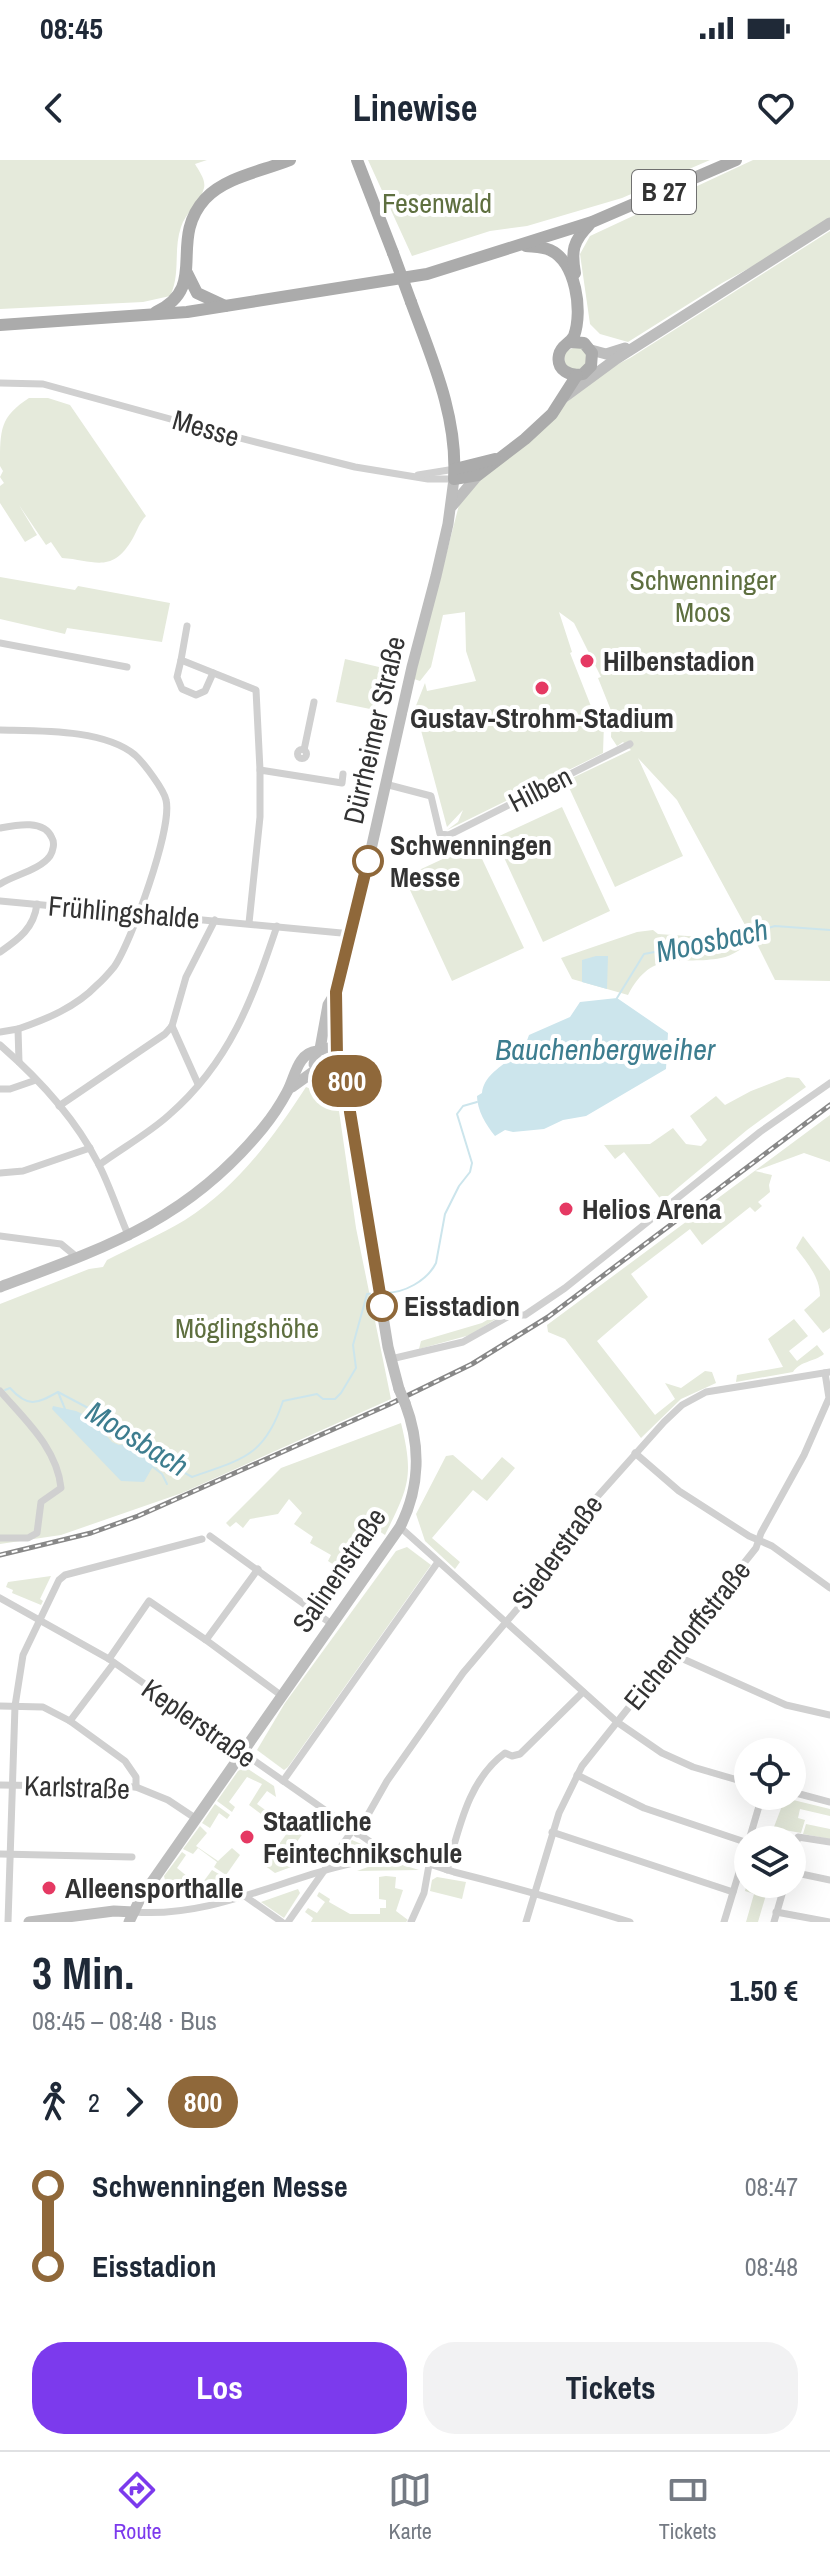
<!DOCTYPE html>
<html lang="de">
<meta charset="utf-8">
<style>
body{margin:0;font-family:"Archivo Narrow",sans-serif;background:#f2f2f3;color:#1f2937;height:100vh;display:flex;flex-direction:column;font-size:30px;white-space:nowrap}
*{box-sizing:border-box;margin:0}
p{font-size:26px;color:#747a83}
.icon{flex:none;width:44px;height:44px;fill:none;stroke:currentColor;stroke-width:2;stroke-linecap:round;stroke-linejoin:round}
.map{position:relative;height:1762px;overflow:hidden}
.panel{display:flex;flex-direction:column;background:#fff;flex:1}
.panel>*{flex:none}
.badge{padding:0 16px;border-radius:26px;font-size:28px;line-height:52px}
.tools{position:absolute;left:734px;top:1578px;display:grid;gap:16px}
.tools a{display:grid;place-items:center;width:72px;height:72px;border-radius:50%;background:#fff;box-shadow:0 8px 32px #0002;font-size:40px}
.map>.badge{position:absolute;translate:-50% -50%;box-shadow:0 0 0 4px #fff}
.legs{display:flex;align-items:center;gap:12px;height:88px;padding:0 32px;font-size:26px}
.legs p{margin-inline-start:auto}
.head{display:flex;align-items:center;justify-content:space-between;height:136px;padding:0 32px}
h1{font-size:44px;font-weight:800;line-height:60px}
.cta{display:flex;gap:16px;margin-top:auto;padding:16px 32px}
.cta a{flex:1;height:92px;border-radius:32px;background:#7c3aed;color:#fff;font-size:32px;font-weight:800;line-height:92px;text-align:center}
.cta a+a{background:#f2f2f3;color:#1f2937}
ul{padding:0 32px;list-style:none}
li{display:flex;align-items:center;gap:28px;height:80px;font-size:30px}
li i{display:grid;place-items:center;width:12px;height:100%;margin:0 10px;background:currentColor}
li i::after{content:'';width:20px;height:20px;margin:-10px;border:6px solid;border-radius:50%;background:#fff}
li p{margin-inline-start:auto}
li:first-child i{background:linear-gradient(#0000 50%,currentColor 0)}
li:last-child i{background:linear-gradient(currentColor 50%,#0000 0)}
.status{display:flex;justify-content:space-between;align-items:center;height:56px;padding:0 40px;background:#fff;direction:ltr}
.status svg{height:22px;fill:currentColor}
header{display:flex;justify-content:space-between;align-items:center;height:104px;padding:0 32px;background:#fff;font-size:36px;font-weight:800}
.dock{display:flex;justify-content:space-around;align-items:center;height:112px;border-top:2px solid #e0e1e3;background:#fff;font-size:22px;color:#747a83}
.dock a{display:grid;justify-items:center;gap:4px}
.dock .on{color:#7c3aed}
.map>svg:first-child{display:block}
</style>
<div class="status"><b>08:45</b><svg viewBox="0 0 49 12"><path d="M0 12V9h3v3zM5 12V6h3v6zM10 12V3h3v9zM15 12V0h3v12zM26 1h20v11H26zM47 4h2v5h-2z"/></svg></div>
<header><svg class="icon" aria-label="back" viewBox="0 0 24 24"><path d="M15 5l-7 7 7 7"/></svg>Linewise<svg class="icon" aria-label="heart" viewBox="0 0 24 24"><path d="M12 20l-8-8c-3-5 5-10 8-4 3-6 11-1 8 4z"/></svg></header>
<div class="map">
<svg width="830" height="1762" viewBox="0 0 830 1762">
<rect width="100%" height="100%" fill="#fff"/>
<g fill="#e5eadb">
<path d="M0 0H207L195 4C199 11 206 20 204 28 201 42 185 53 181 67 173 90 181 114 170 136L143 142 0 149Z"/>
<path d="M368 0H710L622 38 527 66 490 71 412 96Z"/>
<path d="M753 0H830V58L786 88 722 123 628 182 600 174 590 164 580 94 590 76Z"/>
<path d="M830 71V821L775 820 755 780C745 786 733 796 721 798 681 806 653 787 628 835L572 819 561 798 637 772 653 770 658 774 717 778 745 765 677 640 638 598 683 696 615 727 566 621 631 590 623 582 617 586 611 577 612 553 598 518 601 517 574 463 559 452 572 492 570 493 598 564 604 563 603 593 524 632 516 627 520 634 447 670 458 662 463 650 447 667 415 548 425 523 427 531 476 521 466 491 465 452 443 455 431 507 420 521 414 519 459 345 463 336 598 214 630 198Z"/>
<path d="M578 186 588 194 586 206 575 211 565 205 564 192Z"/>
<path d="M29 238H48L70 245 146 356C139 363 138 369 133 378 112 415 94 400 62 398L51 382 46 385 19 345 37 375 25 382 0 343V326L4 323 0 317 3 311 0 306C0 269 0 257 29 238Z"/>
<path d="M0 417 75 430 78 426 170 443 162 482 67 468 65 474 0 459Z"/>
<path d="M345 499 379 507 375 550 336 542Z"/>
<path d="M562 647 610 751 543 782 495 678Z"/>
<path d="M475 684 524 788 452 821 404 717Z"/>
<path d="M787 917 799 918 806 927 747 970 662 1041 624 992 615 999 604 985 650 984 673 968 686 984 701 986 707 980 690 956 716 936 725 945 751 931Z"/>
<path d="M306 927 330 936 339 951 356 1068 391 1239 182 1333 61 1375 0 1384V1144L89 1109 103 1107 107 1100C132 1087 160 1075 185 1060 237 1027 273 978 306 927Z"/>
<path d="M340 936 362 1051 361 1061 339 940Z"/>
<path d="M830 955V1002L804 993 755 1011 772 1015 769 1025 770 1032 758 1042 762 1046 755 1052 750 1047 702 1085 690 1069 631 1114 648 1137 597 1181 655 1255 675 1239 665 1223 681 1228 705 1211 712 1212 716 1223 681 1239 641 1278 565 1179 548 1172 547 1165Z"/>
<path d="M803 1076 830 1111V1168L823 1173 804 1150 820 1136C820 1117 807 1103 796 1088Z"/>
<path d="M504 1150V1154L470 1175 419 1189 421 1181 482 1163Z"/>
<path d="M794 1159 808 1176 789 1191 797 1201 817 1185 824 1194C814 1202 800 1201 793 1212L736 1222 737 1215 783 1207 768 1179Z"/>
<path d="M401 1263C414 1316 409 1327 385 1375L364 1361 334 1405 328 1401 331 1395 310 1383 313 1377 294 1364 302 1353 289 1339 278 1354 250 1359 243 1368 236 1362 230 1367 226 1363 281 1308Z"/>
<path d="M453 1295 482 1320 502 1297 515 1308 487 1341 473 1330 432 1378 460 1402 455 1409 425 1381 416 1354 446 1296Z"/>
<path d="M407 1387 431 1405 288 1607 284 1610 257 1590 285 1543 396 1391Z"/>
<path d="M51 1416 40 1439 43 1441 41 1445 12 1433 13 1430 6 1427 8 1422Z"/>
<path d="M245 1607 274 1626 276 1637 267 1631 257 1644 268 1652 265 1657 249 1645 262 1624 247 1617 229 1642 235 1647 232 1652 217 1641 238 1611Z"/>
<path d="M785 1638 830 1649V1656L800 1649 798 1658 805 1660 801 1673 785 1670 782 1680H769Z"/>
<path d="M215 1644 230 1655 227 1659 219 1653 210 1668 202 1663Z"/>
<path d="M806 1664 830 1669V1679L803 1674Z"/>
<path d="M200 1666 207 1673 196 1686 218 1701 232 1688 240 1695 226 1715 214 1707 217 1702 198 1688 193 1694 183 1689Z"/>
<path d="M300 1668 304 1672 291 1690 308 1702 311 1699 310 1706 307 1707 302 1703 275 1713 264 1705 290 1669 295 1673Z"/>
<path d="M352 1680 366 1686 367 1692 363 1697 346 1699 342 1692Z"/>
<path d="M182 1692 186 1695 177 1708 188 1717 186 1721 198 1729 212 1710 224 1717 223 1724 227 1727 222 1732 188 1737 165 1720 164 1716Z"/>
<path d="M387 1700 419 1710 357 1711Z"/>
<path d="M386 1716 396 1717 395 1728 403 1730 396 1751 408 1760 406 1762H311L313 1758 305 1752 308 1748 317 1753 325 1742 317 1736 319 1732 330 1739 329 1742 350 1754H380V1748H386V1740L379 1739V1717Z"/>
<path d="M437 1717 466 1722 462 1739 430 1731 432 1720Z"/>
<path d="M747 1723 756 1725 780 1724 779 1731 768 1728 758 1762H746L754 1734 745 1731Z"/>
<path d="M298 1729 300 1733 284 1758 261 1742Z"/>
</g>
<g fill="#cce5ec">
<path d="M596 796H608L607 829 582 822V800Z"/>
<path d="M617 838 668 873 666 909 586 956 563 960 544 969 513 972 505 970 495 976C486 965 477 950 477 936L482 933C485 906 521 902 529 875L570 857 580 842Z"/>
<path d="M53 1246 76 1251 91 1258 112 1282 119 1285 137 1282 156 1301 144 1322 121 1321 52 1249Z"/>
</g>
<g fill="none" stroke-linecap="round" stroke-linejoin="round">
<g stroke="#cce5ec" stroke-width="2">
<path d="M617 838 644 794 743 775 775 766 830 770"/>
<path d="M385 1133C404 1133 427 1121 436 1103L445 1054 459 1026 470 1012 472 1003 457 954 463 946 477 942"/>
<path d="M5 1230 10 1228C28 1248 36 1244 58 1232L65 1249"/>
<path d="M58 1232 90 1249 105 1254 118 1271C143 1273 143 1282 160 1296 170 1305 181 1311 192 1317 243 1299 265 1296 283 1241L317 1234 323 1239H335L341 1233 356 1208 353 1185 367 1134 375 1133"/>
<path d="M153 1307 162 1314 167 1324"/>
</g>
<g stroke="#d0d0d0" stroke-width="7">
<path d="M0 223 43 224 232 276 355 307 428 319H454"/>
<path d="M418 315 455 309"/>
<path d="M187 466 181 500 256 530 260 610"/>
<path d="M0 483 127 507"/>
<path d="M181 500 177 517 182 529 196 535 205 531 213 513"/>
<path d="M0 570C39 571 104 569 135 595 144 603 164 630 166 640 173 667 131 783 114 807 109 813 103 820 97 825 76 847 47 859 18 869"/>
<circle cx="302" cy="594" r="4.5"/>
<path d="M304 590 314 542"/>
<path d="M385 624 431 636 440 674 449 675 630 584"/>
<path d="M0 668C16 665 44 659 52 678 55 683 53 691 50 696 40 710 14 715 0 724"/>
<path d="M0 741 352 774"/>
<path d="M249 763 260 657V610L342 623 343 614"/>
<path d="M0 792C19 779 34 768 37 744"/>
<path d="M172 866 198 924"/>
<path d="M0 872 18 869 19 902"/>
<path d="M0 885C38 918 75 958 98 1003 110 1026 118 1052 129 1077"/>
<path d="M0 929H10L36 920"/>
<path d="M59 946 165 874 172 866 186 817 215 760"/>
<path d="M99 1005C122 988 148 974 169 955 230 902 252 840 277 766"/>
<path d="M0 1013 23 1011 90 988"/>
<path d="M0 1076 61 1084 78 1098"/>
<path d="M391 1199 463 1182 511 1155H525L565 1128 760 972 830 923"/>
<path d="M0 1231C25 1260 57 1288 61 1328L41 1342 37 1373 28 1378H0"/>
<path d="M635 1293 679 1331 749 1376 772 1386 830 1428"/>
<path d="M400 1367 617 1562 662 1593 693 1607 748 1623"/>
<path d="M210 1376 333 1465"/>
<path d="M0 1438 109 1499 392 1697"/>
<path d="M206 1480 258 1409"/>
<path d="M672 1494 786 1545 830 1555"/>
<path d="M109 1499 149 1441 206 1480 282 1536"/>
<path d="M0 1546 43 1547 70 1561 125 1601 136 1617V1627"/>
<path d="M70 1561 114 1503"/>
<path d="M577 1615 644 1648 748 1683 724 1762"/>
<path d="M283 1621 438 1402"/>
<path d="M0 1625 136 1627 168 1640 195 1658"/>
<path d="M792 1632 830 1642"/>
<path d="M552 1672 733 1732"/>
<path d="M357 1674 387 1621 463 1513 540 1422 597 1337 664 1262 682 1245 706 1232 830 1212"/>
<path d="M749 1680 762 1636"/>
<path d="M0 1694 132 1697"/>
<path d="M792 1699 798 1677 830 1682"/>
<path d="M447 1710C459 1669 468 1620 505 1593L512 1596 520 1594 583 1532"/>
<path d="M792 1712 830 1720"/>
<path d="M246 1737 282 1762"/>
<path d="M134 1752C223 1759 302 1706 389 1697 409 1696 435 1706 454 1712 514 1727 572 1744 630 1762"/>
<path d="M776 1752 830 1762"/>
<path d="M8 1762 15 1546 23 1495 59 1420 65 1415 202 1379"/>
<path d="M288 1762 352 1671"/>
<path d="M411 1762 424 1733 429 1705"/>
<path d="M526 1762 559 1653 582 1606 756 1388 761 1373 804 1295 829 1238 825 1213"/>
<path d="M774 1762 785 1724"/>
</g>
<g stroke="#bdbdbd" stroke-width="11">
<path d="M591 190 606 194 625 188"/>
<path d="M563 238 616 199 830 63"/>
<path d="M452 346 478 315"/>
<path d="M336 833 337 896"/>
<path d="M320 889 328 845 336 832 352 774 412 507 436 416 448 364 454 319"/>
<path d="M337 901 347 918 349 931 371 1083 388 1187 399 1229"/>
<path d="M322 912 330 911 337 904 336 894 328 888 317 891 314 904 338 927 347 944"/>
<path d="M292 927 317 909"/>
<path d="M0 1127C107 1087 188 1060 263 968 272 957 280 945 287 932 295 918 297 893 317 891"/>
<path d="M29 1762 114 1751 134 1752"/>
<path d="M129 1762 140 1739 400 1367C420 1328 421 1285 405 1243"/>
</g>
<g stroke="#ababab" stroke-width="12">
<path d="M357 0 393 93"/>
<path d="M526 86C534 87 543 87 550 90 576 102 583 151 574 176 570 184 561 185 559 195 556 210 570 217 583 214L591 206 592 193 584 183 571 182"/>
<path d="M187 113 197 133 225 146"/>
<path d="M575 113C571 91 573 81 589 65"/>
<path d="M411 142C432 199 458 257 454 319L478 315 525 279 552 254 577 215"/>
<path d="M156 152C210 127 167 81 205 39 225 17 263 11 290 0"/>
<path d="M0 165 187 152 427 114 592 62 736 0"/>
<path d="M455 309 495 299"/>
</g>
<g stroke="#888" stroke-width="5">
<path id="rail" d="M0 1395 91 1373 138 1356 390 1244 472 1204 548 1157 830 945"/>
</g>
<use href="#rail" stroke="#fff" stroke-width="2" stroke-dasharray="6" stroke-linecap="butt"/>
<path stroke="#bdbdbd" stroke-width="11" d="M399 1229 405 1243"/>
<path stroke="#ababab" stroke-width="12" d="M393 93 411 142"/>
</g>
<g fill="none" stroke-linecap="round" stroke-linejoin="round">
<g stroke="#fff" stroke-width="18">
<path id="line-1" d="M368 701 336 832 337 896 347 921 350 952 382 1146"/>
</g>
<use href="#line-1" stroke="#8f683a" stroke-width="12"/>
</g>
<g fill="#e53963" stroke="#fff" stroke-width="3">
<circle cx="587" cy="501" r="8"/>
<circle cx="542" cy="528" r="8"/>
<circle cx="566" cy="1049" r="8"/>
<circle cx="247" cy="1677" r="8"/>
<circle cx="49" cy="1728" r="8"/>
</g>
<g fill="#fff" stroke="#8f683a" stroke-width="4">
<circle cx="368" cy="701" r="14"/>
<circle cx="382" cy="1146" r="14"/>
</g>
<g text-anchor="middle" stroke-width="8" stroke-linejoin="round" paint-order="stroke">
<rect fill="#fff" stroke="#707070" stroke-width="2" x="632" y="10" width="64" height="44" rx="6"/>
<g font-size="26" font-weight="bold" fill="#333">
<text x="664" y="41">B 27</text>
</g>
<g font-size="28" fill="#5e6f3f" stroke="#fff">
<text x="437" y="53">Fesenwald</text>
<text x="703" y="430">Schwenninger<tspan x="703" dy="32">Moos</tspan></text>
<text x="247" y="1178">Möglingshöhe</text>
</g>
<g font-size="28" fill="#333" stroke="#fff">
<text transform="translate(206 268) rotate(16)" y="10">Messe</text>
<text transform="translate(374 570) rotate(-77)" y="10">Dürrheimer Straße</text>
<text transform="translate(540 629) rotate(-27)" y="10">Hilben</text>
<text transform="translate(124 752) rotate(5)" y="10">Frühlingshalde</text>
<text transform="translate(557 1392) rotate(-54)" y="10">Siederstraße</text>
<text transform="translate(339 1410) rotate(-56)" y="10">Salinenstraße</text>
<text transform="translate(687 1475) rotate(-51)" y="10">Eichendorffstraße</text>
<text transform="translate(199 1563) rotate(35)" y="10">Keplerstraße</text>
<text transform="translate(77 1627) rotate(2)" y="10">Karlstraße</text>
</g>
<g font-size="28" font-weight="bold" fill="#333" stroke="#fff" text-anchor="start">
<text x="603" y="511">Hilbenstadion</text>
<text x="542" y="568" text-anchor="middle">Gustav-Strohm-Stadium</text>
<text x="582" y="1059">Helios Arena</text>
<text x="263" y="1671">Staatliche<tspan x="263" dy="32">Feintechnikschule</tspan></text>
<text x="65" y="1738">Alleensporthalle</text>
</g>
<g font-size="28" font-weight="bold" fill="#333" stroke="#fff" text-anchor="start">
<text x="390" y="695">Schwenningen<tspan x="390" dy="32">Messe</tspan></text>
<text x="404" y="1156">Eisstadion</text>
</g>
<g font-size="30" font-style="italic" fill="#3d7d8f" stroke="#fff">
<text transform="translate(712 781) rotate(-12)" y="10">Moosbach</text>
<text x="605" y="900">Bauchenbergweiher</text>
<text transform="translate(137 1279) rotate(32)" y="10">Moosbach</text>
</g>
</g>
</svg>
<div class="tools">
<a><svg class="icon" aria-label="locate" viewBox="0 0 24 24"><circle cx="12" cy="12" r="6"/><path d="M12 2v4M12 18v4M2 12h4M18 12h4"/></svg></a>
<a><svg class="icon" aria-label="layers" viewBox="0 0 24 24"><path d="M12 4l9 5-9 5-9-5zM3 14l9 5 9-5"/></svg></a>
</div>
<b class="badge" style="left:347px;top:921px;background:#8f683a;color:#fff">800</b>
</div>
<section class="panel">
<div class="head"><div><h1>3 Min.</h1><p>08:45 – 08:48 · Bus</p></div><b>1.50 €</b></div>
<div class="legs"><svg class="icon" aria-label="walk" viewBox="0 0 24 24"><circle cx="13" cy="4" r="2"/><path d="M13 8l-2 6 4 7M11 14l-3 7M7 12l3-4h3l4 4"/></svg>2<svg class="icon" aria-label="forward" viewBox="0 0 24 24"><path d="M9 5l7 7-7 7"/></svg><b class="badge" style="background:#8f683a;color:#fff">800</b></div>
<ul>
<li><i style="color:#8f683a"></i><b>Schwenningen Messe</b><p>08:47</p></li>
<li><i style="color:#8f683a"></i><b>Eisstadion</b><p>08:48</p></li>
</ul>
<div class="cta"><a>Los</a><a>Tickets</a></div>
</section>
<nav class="dock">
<a class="on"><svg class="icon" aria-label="directions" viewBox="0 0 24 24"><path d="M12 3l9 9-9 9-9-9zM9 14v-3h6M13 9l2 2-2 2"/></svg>Route</a>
<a><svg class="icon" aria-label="map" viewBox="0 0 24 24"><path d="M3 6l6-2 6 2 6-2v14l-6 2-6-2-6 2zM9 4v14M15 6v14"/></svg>Karte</a>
<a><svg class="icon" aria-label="tickets" viewBox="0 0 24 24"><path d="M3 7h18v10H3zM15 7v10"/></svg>Tickets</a>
</nav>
